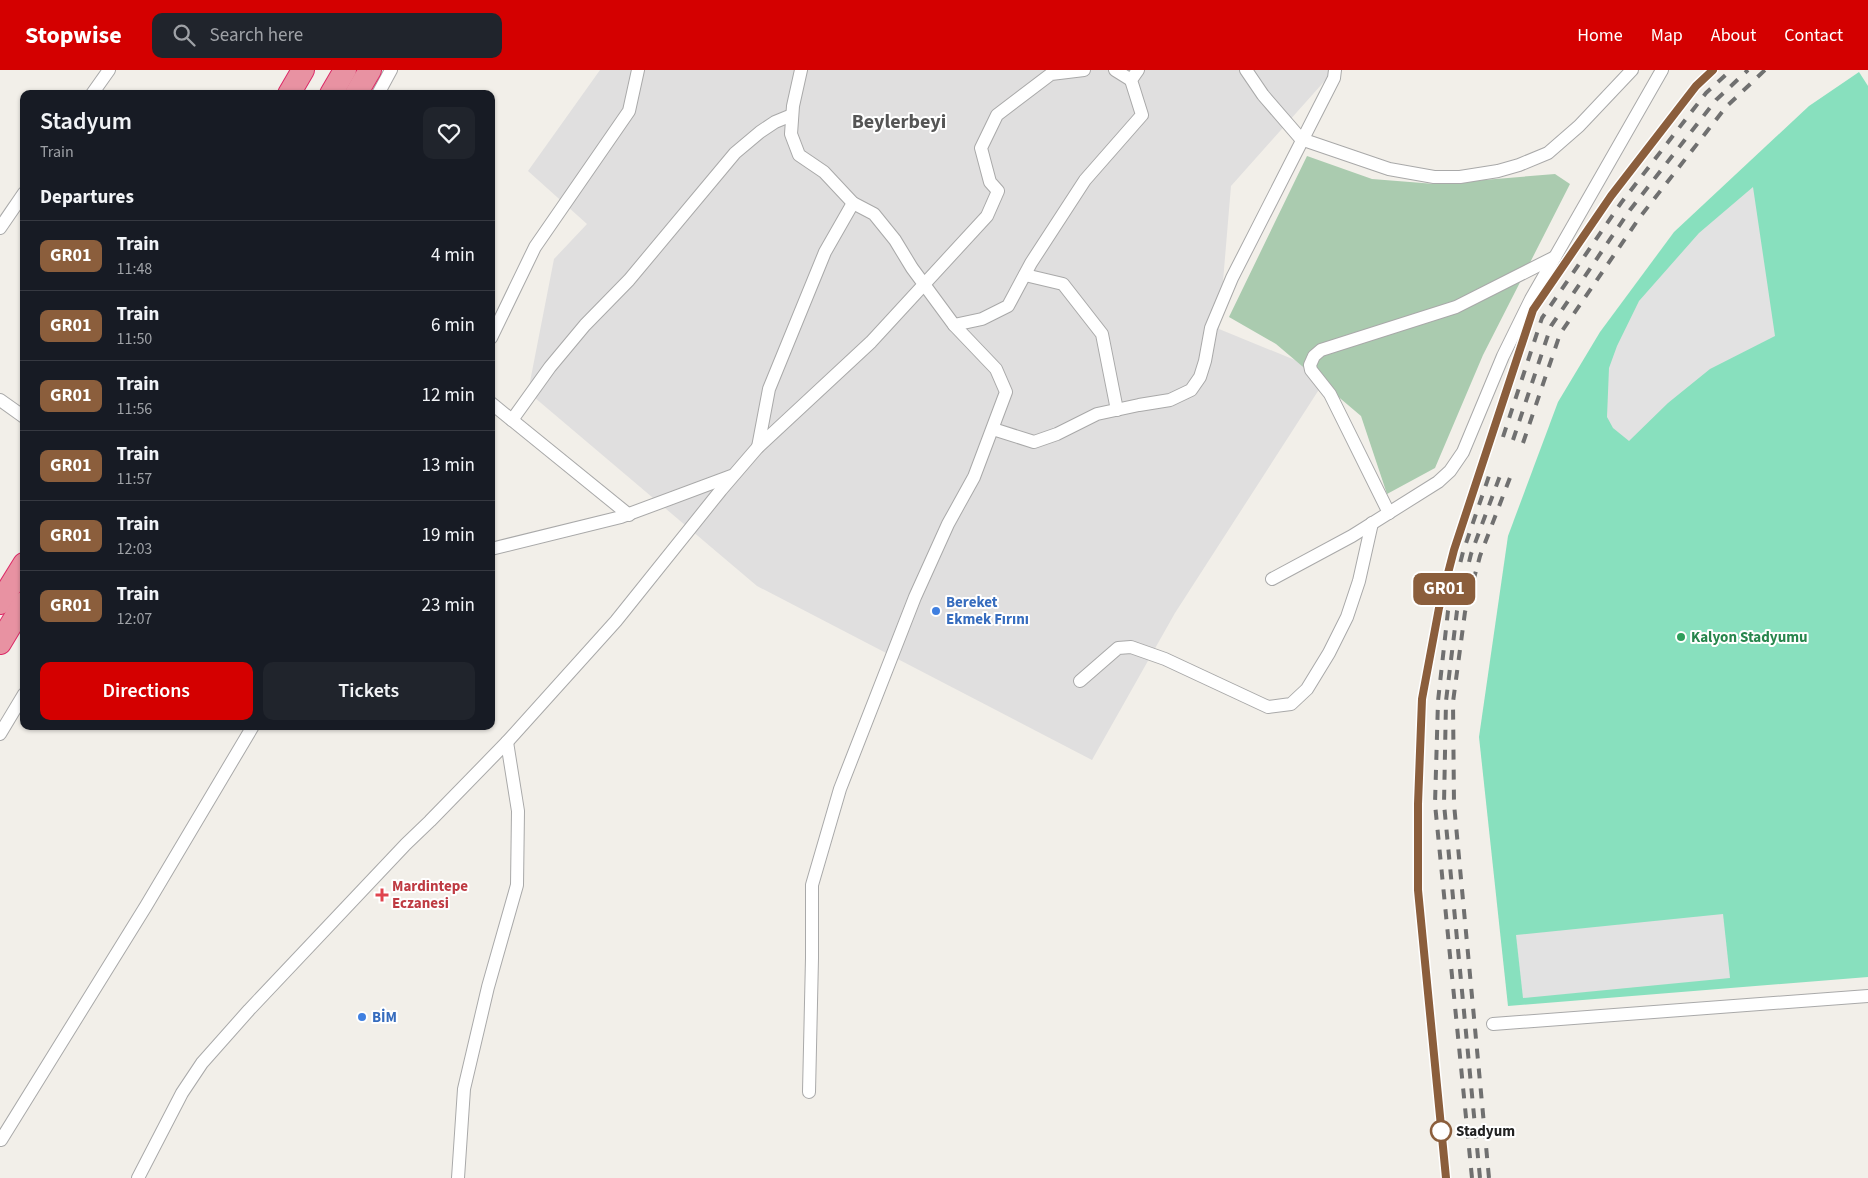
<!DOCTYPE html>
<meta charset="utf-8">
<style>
body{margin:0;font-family:"Source Sans 3",sans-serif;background:#20242c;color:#f1f3f6;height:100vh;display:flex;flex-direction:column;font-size:19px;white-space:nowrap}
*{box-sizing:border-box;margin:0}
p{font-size:16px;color:#9ea1a6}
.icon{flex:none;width:28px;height:28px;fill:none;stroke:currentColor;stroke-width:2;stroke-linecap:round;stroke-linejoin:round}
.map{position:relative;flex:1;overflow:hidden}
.panel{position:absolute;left:20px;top:20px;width:475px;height:640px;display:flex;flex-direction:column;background:#171b24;border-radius:10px;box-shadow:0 1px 4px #0004}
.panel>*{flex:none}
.badge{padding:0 10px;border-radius:8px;font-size:18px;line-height:32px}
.map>.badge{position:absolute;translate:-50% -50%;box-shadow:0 0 0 2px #fff}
h2{padding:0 20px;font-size:19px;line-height:45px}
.round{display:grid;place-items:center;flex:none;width:52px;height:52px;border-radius:10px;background:#20242c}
.headline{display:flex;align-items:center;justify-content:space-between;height:85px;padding:0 20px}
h1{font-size:24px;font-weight:600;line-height:38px}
.primary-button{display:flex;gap:10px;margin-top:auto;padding:10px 20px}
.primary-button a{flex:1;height:58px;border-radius:10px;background:#d40000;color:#fff;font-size:20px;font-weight:600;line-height:58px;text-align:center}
.primary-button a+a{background:#20242c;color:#f1f3f6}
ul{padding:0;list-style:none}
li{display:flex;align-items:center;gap:15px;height:70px;padding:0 20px;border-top:1px solid #363941}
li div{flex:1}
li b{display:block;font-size:19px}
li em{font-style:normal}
li .badge{min-width:55px;font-weight:700;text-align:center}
header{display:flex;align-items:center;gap:30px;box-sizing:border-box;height:70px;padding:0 25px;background:#d40000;color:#fff}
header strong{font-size:24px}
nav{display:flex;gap:28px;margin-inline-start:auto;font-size:18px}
.search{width:350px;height:45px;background:#20242c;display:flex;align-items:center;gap:12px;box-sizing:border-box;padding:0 18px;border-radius:10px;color:#9ea1a6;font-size:19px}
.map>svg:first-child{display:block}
</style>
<header>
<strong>Stopwise</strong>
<div class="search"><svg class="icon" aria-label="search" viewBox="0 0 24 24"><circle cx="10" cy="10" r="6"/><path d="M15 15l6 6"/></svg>Search here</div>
<nav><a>Home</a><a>Map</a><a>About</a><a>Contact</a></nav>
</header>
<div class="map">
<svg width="1868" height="1108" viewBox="0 0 1868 1108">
<rect width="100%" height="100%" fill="#f2efe9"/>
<path fill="#e0dfdf" d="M600 0H1330V5L1231 116 1219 259 1329 304 1175 543 1092 690 757 516 528 322 554 189 587 154 528 101Z"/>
<path fill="#aacbaf" d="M1307 86 1372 109 1435 114 1555 104 1570 114 1483 285 1435 398 1387 424 1361 346 1276 274 1229 247Z"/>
<path fill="#88e0be" d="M1859 2 1868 16V907L1508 936 1479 667 1508 466 1558 332 1600 262 1674 162 1809 36Z"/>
<g fill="#e2e2e2">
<path d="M1753 117 1775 266 1710 299 1668 333 1629 371 1613 358 1607 347 1609 298 1617 276 1639 231 1699 163Z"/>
<path d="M1723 844 1730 908 1523 928 1516 865Z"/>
</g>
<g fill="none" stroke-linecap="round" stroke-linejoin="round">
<g stroke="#a9a9a9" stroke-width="14">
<g id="street">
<path d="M801 0 793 36 791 64 799 85 824 102 853 133 874 144 895 170 912 198 954 255 996 299 1006 322 974 407 948 454 915 527 840 719 812 815V888L809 1022"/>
<path d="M1115 0 1131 10"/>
<path d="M1246 0 1263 25 1301 69 1389 99 1434 107H1460L1498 101 1519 95 1548 83 1579 56 1632 0"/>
<path d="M92 24 109 0"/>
<path d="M378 24 391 0"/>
<path d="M0 158 24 123"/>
<path d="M1025 205 1063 214 1102 264 1117 340"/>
<path d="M954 255 982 249 1008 236 1031 193 1085 110 1142 45 1131 10 1138 0"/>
<path d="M491 268 535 177 629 41 638 0"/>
<path d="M0 330 24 347"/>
<path d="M491 333 629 445"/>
<path d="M512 350 550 297 585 255 629 210 735 83 760 62 775 52 792 45"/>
<path d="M993 359 1034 372 1057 364 1097 344 1139 335 1170 330 1191 320 1200 307 1205 291 1211 258 1232 208 1334 8 1335 0"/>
<path d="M758 377 769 319 825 182 853 133"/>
<path d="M1389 443 1330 324 1311 300 1310 295 1314 286 1321 280 1456 237 1555 187"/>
<path d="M491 479 621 447 731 406"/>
<path d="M1272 509 1352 466 1438 412 1450 401 1463 382 1503 286 1531 229 1662 0"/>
<path d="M1080 611 1118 578 1131 577 1165 589 1268 637 1291 634 1307 619 1329 583 1347 547 1359 511 1372 453"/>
<path d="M0 664 24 624"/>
<path d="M1493 954 1868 926"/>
<path d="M1 1070 146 836 253 656"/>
<path d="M138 1108 182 1023 202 993 249 940 406 774 430 751 507 672 616 551 721 420 758 377 871 272 987 146 998 121 990 112 981 78 997 45 1051 4 1084 0"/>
<path d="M458 1108 464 1019 488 917 517 815 518 741 507 672"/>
</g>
</g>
<g stroke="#dc2a67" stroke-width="24">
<g id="highway">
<path d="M289 24 303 0"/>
<path d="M331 24 345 0"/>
<path d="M356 24 370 0"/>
<path d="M0 533 24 494"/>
<path d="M0 573 24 533"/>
</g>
</g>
<use href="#street" stroke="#fff" stroke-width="12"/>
<use href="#highway" stroke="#e892a2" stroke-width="22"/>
<g stroke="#707070" stroke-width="4" stroke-dasharray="10 10" stroke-linecap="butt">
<path d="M1493 363 1533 240 1611 126 1696 16 1713 0"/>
<path d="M1503 367 1542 248 1621 133 1706 23 1731 0"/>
<path d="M1513 370 1551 256 1630 140 1716 30 1748 0"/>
<path d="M1523 373 1560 264 1640 147 1726 37 1765 0"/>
<path d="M1446 1108 1418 820V734L1422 629 1439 538 1454 479 1482 397"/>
<path d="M1472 1108 1435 734 1438 631 1448 541 1463 482 1491 400"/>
<path d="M1480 1108 1444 734 1446 631 1457 541 1471 484 1501 403"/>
<path d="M1489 1108 1454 734 1453 632 1465 542 1480 486 1511 405"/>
</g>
</g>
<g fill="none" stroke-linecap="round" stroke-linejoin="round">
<g stroke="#fff" stroke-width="11">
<path id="line" d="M1446 1108 1418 820V734L1422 629 1439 538 1454 480 1533 240 1611 126 1696 16 1713 0"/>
</g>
<use href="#line" stroke="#8b5e3c" stroke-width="8"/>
</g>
<g fill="#3f7fe0" stroke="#fff" stroke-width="2">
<circle cx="936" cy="541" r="5"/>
<circle cx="362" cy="947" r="5"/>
</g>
<circle fill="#2e9e5b" stroke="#fff" stroke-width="2" cx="1681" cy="567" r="5"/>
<path fill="#e0444e" stroke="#fff" stroke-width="2" d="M379.5 817.5h5v5h5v5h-5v5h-5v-5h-5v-5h5z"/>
<circle fill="#fff" stroke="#8b5e3c" stroke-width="2.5" cx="1441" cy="1061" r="10"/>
<g text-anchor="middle" stroke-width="4" stroke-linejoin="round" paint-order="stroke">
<g font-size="15" font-weight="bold" fill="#366cbe" stroke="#fff" text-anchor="start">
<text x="946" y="537">Bereket<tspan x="946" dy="17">Ekmek Fırını</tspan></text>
<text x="372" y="952">BİM</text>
</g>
<g font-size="15" font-weight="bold" fill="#27864d" stroke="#fff" text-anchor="start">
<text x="1691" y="572">Kalyon Stadyumu</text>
</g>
<g font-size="15" font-weight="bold" fill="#be3a42" stroke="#fff" text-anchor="start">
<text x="392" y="821">Mardintepe<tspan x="392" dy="17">Eczanesi</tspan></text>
</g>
<g font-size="15" font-weight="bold" fill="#222" stroke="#fff" text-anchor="start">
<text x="1456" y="1066">Stadyum</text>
</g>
<g font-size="20" font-weight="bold" fill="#555" stroke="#fff">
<text x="899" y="58">Beylerbeyi</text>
</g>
</g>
</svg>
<b class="badge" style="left:1444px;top:519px;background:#8b5e3c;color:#fff">GR01</b>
<section class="panel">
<div class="headline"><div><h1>Stadyum</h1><p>Train</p></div><a class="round"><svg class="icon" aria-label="heart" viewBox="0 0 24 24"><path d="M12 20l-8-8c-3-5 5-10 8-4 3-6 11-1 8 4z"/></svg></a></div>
<h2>Departures</h2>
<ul>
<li><span class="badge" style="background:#8b5e3c;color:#fff">GR01</span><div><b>Train</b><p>11:48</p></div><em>4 min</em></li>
<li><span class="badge" style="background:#8b5e3c;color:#fff">GR01</span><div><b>Train</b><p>11:50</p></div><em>6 min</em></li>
<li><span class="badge" style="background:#8b5e3c;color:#fff">GR01</span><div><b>Train</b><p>11:56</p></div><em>12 min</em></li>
<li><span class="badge" style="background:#8b5e3c;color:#fff">GR01</span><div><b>Train</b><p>11:57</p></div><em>13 min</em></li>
<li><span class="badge" style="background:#8b5e3c;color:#fff">GR01</span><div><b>Train</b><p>12:03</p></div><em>19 min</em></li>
<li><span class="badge" style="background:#8b5e3c;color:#fff">GR01</span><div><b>Train</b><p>12:07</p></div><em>23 min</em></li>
</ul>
<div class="primary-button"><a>Directions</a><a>Tickets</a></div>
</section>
</div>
